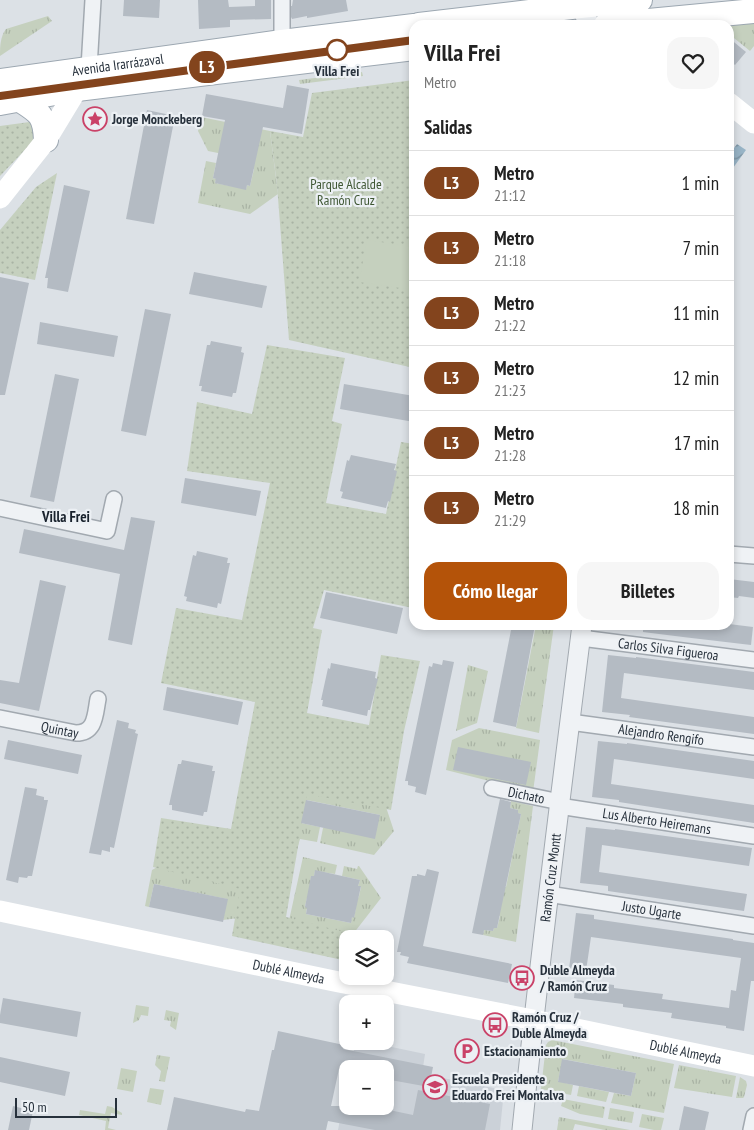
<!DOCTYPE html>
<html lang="es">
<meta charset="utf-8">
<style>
body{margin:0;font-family:"PT Sans Narrow",sans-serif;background:#f6f6f6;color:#222;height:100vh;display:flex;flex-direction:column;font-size:19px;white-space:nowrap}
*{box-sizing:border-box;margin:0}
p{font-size:16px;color:#767676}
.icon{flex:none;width:28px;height:28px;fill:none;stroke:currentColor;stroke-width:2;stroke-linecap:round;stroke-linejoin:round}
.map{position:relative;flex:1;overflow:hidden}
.panel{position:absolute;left:409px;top:20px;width:325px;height:610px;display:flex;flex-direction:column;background:#fff;border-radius:15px;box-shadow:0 2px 8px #0003}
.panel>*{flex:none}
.badge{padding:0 10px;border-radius:16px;font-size:18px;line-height:32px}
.fabs{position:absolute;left:339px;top:930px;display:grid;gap:10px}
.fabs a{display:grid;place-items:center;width:55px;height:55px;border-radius:10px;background:#fff;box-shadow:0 2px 8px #0003;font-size:25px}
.scale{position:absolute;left:15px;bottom:12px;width:102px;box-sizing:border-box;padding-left:5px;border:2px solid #27313c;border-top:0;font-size:14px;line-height:18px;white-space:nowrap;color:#27313c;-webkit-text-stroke:4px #ecf0f4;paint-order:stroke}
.map>.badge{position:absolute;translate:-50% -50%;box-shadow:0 0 0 2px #fff}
h2{padding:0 15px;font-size:19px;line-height:45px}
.round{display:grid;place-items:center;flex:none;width:52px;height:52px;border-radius:15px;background:#f6f6f6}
.headline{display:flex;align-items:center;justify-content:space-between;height:85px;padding:0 15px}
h1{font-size:24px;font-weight:600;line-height:38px}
.action{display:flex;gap:10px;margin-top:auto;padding:10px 15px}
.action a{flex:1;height:58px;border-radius:15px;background:#b45309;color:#fff;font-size:20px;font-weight:600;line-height:58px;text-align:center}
.action a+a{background:#f6f6f6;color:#222}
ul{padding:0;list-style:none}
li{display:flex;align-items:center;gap:15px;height:65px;padding:0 15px;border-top:1px solid #e0e0e0}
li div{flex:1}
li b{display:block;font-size:19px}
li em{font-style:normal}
li .badge{min-width:55px;font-weight:700;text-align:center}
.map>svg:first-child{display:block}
</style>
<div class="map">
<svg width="754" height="1130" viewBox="0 0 754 1130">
<defs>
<pattern id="grass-tufts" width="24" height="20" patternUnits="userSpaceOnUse" patternTransform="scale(1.25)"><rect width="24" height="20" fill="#c5d0be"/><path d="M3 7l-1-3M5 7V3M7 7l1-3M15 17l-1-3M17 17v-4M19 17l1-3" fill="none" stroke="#a9b3a4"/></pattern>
<pattern id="park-dots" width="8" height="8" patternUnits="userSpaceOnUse" patternTransform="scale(1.25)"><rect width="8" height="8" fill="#c5d0be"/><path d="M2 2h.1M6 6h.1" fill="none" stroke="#a9b3a4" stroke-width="1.8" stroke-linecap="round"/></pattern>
<pattern id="water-waves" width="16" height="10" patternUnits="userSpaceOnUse" patternTransform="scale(1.25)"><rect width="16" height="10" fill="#98b4c6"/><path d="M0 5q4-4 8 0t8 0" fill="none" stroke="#7c93a2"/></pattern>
</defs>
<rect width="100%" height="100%" fill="#dce1e6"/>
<path fill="#cbd1d8" d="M356 1041H363L425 1054 422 1074 504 1090 500 1130H338L347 1083 348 1106H385V1069H350Z"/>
<g fill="url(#grass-tufts)">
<path d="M48 16 52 21 0 56C0 47 0 37 6 29Z"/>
<path d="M754 21V46L750 51 729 34V25Z"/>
<path d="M362 72 363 76 300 84 299 80Z"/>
<path d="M201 117 270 131 278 194 250 214 198 203 206 161 216 163 213 178 216 179 215 183 246 189 247 185 250 186 254 169 218 153 208 151 198 131Z"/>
<path d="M536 625H554L539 733 516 728Z"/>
<path d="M468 665 488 671 477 723 456 731Z"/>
<path d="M479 728 540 740 533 792 446 770 452 740Z"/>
<path d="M300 784 383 798 394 831 374 855 320 843 323 828 380 815 307 800 301 823 320 827 317 842 300 839 297 849 278 846Z"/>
<path d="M511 801 533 806 516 942 483 935 484 930 493 931 494 928H497L500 916 496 915 502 887H506L521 814 518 813V810L510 808Z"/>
<path d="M179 855 249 892 246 917 223 920 227 899 154 884 149 907 145 906 152 870Z"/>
<path d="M303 857 337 865 335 874 315 871 314 876H311L309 898H307L305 906 307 907 306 914 351 923 352 917H354L356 908 354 907 359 896 361 887 358 886 360 880 342 876 344 866 357 869 358 866H359L381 898 350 938 288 925Z"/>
<path d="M136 1005 149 1007 148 1016 141 1015 139 1020 133 1023Z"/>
<path d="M166 1010 179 1013 176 1030 170 1026 171 1021 164 1020Z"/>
<path d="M552 1040 674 1064 664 1113 611 1103 614 1093 631 1096 636 1073 563 1059 558 1081 573 1085 571 1095 541 1089 546 1045 548 1042Z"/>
<path d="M157 1055 170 1057 165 1082 159 1081 161 1071 155 1065Z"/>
<path d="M679 1065 736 1076 732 1097 674 1088Z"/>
<path d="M121 1068 137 1071 133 1092 117 1089Z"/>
<path d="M740 1077 746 1081 747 1085 744 1097 743 1098H736Z"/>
<path d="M579 1086 609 1092 606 1102 577 1096Z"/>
<path d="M150 1088 164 1090 161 1105 147 1102Z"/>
<path d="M563 1099 605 1107 603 1118 580 1114 561 1106Z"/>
<path d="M107 1106 112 1107 122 1113V1115L111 1113 108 1128 116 1130H105L106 1121 79 1115 80 1110 105 1114Z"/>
<path d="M610 1108 634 1112 632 1123 608 1119Z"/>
<path d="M642 1114 664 1118 661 1130H654L639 1127Z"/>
<path d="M559 1117 630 1130H605L575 1124 573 1130H557Z"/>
</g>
<g fill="url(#park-dots)">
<path d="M414 80V368L289 340 277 185 270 131 303 137 312 93Z"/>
<path d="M37 121 41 133 0 176V126Z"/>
<path d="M57 173 35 280 0 273V230L36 187Z"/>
<path d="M267 345 345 358 332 421 342 424 326 503 386 514 401 442 414 444 413 608 324 590 313 628 322 630 307 713 369 725 381 655 420 661 404 731 391 810 307 794 286 917 371 939H348L347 961 232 936 240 889 153 867 161 818 231 829 255 702 161 683 176 608 242 620 270 483 187 471 197 402 252 414Z"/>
</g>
<path fill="#c5d0be" d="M367 240 414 247V290L359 282Z"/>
<path fill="url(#water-waves)" d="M737 144 746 150 733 168 729 166V155Z"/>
<g fill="#b4bbc3">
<path d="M124 0H160L159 18 123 16Z"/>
<path d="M198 0H228L229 7 255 6V0H271V19L230 20V27L199 29Z"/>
<path d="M293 0H346L348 11 307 18V16L292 19 291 17V6H292Z"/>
<path d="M729 38 746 52 735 65 729 60Z"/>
<path d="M287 85 309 89 302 134 263 127 250 186 247 185 246 190 215 183 216 179 213 178 225 120 202 116 206 94 283 108Z"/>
<path d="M147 110 175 116 154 224 126 219Z"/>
<path d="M64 185 90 191 68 292 47 288 48 278H45Z"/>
<path d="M194 272 267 286 262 308 189 294Z"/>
<path d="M0 277 29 283 5 395H0Z"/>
<path d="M145 309 171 314 146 436 121 431Z"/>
<path d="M40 322 118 336 114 357 37 344Z"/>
<path d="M211 341 242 347 241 352 244 353 236 393H233L232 397 201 391 202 386H199L207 345H210Z"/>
<path d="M55 374 79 379 54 502 30 497Z"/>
<path d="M344 384 414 396V422L340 409Z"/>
<path d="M351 455 396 464 394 470 397 471 390 502 388 501 386 508 341 498 343 492 340 491 347 460 349 461Z"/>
<path d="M185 478 261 491 256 516 181 503Z"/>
<path d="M131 517 155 521 132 645 108 640 120 574 19 553 24 529 124 550Z"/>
<path d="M197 551 228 558 227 563H230L221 604 218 603 217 608 186 601 187 597 184 596 193 555 196 556Z"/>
<path d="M729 579 754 582V598L739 596 738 598 729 597Z"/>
<path d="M40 580 66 586 39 711 0 703V680L19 683Z"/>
<path d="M326 592 403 608 397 634 320 618Z"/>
<path d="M729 624 753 627 751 645 683 637 643 632V625Z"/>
<path d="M512 625H535L516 727 493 722Z"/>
<path d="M608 655 636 658V657L754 672V690L624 673 621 698 754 717V734L629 717 630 715 602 712Z"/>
<path d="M443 660 454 662 426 795 415 792 416 787 408 785V781H405L429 666 432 667 433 663 442 665Z"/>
<path d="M331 663 376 672 375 678 378 679 370 710H368L367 716 322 706 323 700H321L328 668 330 669Z"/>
<path d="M167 687 243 702 238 725 163 710Z"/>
<path d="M117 720 129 723 128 728 136 730 135 733 138 734 114 848 110 847V852L102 850 101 855 89 853Z"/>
<path d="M8 740 82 755 78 774 4 759Z"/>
<path d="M598 741 627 744V743L754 761V779L614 759 611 784 754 805V823L619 802V800L592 797Z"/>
<path d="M458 747 531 762 526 785 453 770Z"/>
<path d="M182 760 213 766 212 771H215L207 812H204L203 816 172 810V805H169L178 764H181Z"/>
<path d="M25 787 37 789 36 795 44 797V800H48L32 876H28L27 878 19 877 18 883 6 880Z"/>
<path d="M500 799 511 802 510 808 518 810V813L521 814 497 928H494L493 931 484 930 483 935 472 933Z"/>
<path d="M306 800 380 815 375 839 301 823Z"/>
<path d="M586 827 615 830V829L752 848 749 866 602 845 599 872 747 894 744 911 608 891V886L580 883Z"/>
<path d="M427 869 439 872 423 946 512 964 508 983 407 963 409 957 400 955 401 952H397L412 876H417V874L425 876Z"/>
<path d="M315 870 360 880 358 886H361L354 918 352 917 351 923 306 914 307 908 305 907 311 876H314Z"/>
<path d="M154 884 228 899 223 922 149 907Z"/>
<path d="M576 913 594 915V919L733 939V940L754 943V981H751L744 1031 726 1028V1026L671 1018 672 1013 623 1007V1004L574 998 576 980 614 985V988L663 994 662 999 729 1008 731 990 736 991 741 958 591 937 586 971 569 969Z"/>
<path d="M3 998 81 1012 77 1037 0 1023V1015Z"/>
<path d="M278 1031 344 1045 343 1049 433 1067 429 1087 385 1079V1069H339L331 1106H370L413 1115 418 1090 490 1104 485 1130H375L328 1121 326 1130H167L174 1097 245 1112 246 1109 259 1111 272 1050H274Z"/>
<path d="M0 1057 70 1072 65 1096 0 1082Z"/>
<path d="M562 1059 636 1073 631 1096 558 1082Z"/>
<path d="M13 1106 33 1111 29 1130H8Z"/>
<path d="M684 1106 709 1112 705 1130H679Z"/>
</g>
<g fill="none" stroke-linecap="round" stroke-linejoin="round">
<g stroke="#a2a9b0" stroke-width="18">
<g id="minor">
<path d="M282 42V0"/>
<path d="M89 68 93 0"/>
<path d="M0 508 107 531 114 499"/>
<path d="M729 554 754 556"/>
<path id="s1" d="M581 638 754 660"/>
<path id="s2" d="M0 718 76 733C96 733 95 714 98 699"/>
<path id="s3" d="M570 722 754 747"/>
<path id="s4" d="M492 788 560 802"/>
<path id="s5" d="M559 806 754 836"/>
<path id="s6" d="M548 894 754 926"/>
<path d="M751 1130 754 1116"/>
</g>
</g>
<g stroke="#a2a9b0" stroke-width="21">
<g id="tertiary">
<path d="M580 6 590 25"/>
<path id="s7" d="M522 1130C539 961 561 793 582 625"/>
</g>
</g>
<g stroke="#9ca7b1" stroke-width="26">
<g id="primary">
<path d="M419 25 580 6 640 0"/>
<path d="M606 25 754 11"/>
<path id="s9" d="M0 81 282 42 414 26"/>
<path d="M20 100C39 112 45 115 46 140"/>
<path d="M0 103 77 89 414 48"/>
</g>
</g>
<use href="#minor" stroke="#eff2f5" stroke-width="15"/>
<use href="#tertiary" stroke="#eff2f5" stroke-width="19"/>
<g stroke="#fff" stroke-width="21">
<path d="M729 103 754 123"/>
<path d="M0 198 46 140 83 79"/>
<path id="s8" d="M0 911 334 981 533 1020 754 1066"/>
</g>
<use href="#primary" stroke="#fff" stroke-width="24"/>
</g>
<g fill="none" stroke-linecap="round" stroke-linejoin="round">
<g stroke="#fff" stroke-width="11">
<path id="line" d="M0 96 212 67 414 40"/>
</g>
<use href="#line" stroke="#83441d" stroke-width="8"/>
</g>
<defs>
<g id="sight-ring" transform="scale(1.25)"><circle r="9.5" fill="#ecf0f4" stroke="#ca4268" stroke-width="1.5"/><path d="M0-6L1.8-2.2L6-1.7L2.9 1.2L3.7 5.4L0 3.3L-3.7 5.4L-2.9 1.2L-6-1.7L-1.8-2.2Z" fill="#ca4268"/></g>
<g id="bus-ring" transform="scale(1.25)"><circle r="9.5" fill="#ecf0f4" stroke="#ca4268" stroke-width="1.5"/><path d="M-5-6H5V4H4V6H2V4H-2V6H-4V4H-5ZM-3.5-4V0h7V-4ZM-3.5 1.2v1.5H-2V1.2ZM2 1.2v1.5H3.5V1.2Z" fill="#ca4268"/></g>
<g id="parking-ring" transform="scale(1.25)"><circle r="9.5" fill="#ecf0f4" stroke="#ca4268" stroke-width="1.5"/><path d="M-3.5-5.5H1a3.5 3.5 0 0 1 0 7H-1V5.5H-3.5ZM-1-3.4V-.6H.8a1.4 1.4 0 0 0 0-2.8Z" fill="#ca4268"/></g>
<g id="school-ring" transform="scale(1.25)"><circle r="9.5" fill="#ecf0f4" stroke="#ca4268" stroke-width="1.5"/><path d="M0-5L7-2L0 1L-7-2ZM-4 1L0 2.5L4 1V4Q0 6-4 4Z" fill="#ca4268"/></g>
</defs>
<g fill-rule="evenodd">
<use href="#sight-ring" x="95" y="119"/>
<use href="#bus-ring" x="522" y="978"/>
<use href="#bus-ring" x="495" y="1025"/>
<use href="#parking-ring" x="467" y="1051"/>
<use href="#school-ring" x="435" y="1087"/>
</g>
<circle fill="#fff" stroke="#83441d" stroke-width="2.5" cx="337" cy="50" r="10"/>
<g text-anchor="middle" stroke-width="4.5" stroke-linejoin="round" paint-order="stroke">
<g font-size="14" fill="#27313c" stroke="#ecf0f4">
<text dy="5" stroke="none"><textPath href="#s9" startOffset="119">Avenida Irarrázaval</textPath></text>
<text dy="5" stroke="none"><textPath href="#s1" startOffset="88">Carlos Silva Figueroa</textPath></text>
<text dy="5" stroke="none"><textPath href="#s2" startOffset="61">Quintay</textPath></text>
<text dy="5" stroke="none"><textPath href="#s3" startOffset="92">Alejandro Rengifo</textPath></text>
<text dy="5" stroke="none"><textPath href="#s4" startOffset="35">Dichato</textPath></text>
<text dy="5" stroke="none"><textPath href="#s5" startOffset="99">Lus Alberto Heiremans</textPath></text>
<text dy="5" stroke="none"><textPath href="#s7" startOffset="254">Ramón Cruz Montt</textPath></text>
<text dy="5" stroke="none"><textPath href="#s6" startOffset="105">Justo Ugarte</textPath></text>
<text dy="5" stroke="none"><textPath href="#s8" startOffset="295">Dublé Almeyda</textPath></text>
<text dy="5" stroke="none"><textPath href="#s8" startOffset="700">Dublé Almeyda</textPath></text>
</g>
<g font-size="14" font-weight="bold" fill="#27313c" stroke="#ecf0f4">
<text x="337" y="76">Villa Frei</text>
</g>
<g font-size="14" font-weight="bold" fill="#27313c" stroke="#ecf0f4" text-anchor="start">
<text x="112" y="124">Jorge Monckeberg</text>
<text x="540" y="975">Duble Almeyda<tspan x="540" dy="16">/ Ramón Cruz</tspan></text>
<text x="512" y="1022">Ramón Cruz /<tspan x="512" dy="16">Duble Almeyda</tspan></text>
<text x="484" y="1056">Estacionamiento</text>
<text x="452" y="1084">Escuela Presidente<tspan x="452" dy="16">Eduardo Frei Montalva</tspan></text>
</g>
<g font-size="14" fill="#3f5734" stroke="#ecf0f4">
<text x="346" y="189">Parque Alcalde<tspan x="346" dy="16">Ramón Cruz</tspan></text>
</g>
<g font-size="15" font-weight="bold" fill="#19222d" stroke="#ecf0f4">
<text x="66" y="522">Villa Frei</text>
</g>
</g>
</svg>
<div class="fabs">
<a><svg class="icon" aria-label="layers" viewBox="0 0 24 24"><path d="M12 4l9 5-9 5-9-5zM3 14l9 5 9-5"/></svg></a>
<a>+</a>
<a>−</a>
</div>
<div class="scale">50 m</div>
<b class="badge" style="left:207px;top:67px;background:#83441d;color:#fff">L3</b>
<section class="panel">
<div class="headline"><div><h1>Villa Frei</h1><p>Metro</p></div><a class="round"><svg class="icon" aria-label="heart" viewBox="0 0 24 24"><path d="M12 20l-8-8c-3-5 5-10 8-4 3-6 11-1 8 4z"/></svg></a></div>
<h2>Salidas</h2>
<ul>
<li><span class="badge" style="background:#83441d;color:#fff">L3</span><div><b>Metro</b><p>21:12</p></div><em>1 min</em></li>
<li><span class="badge" style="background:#83441d;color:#fff">L3</span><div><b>Metro</b><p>21:18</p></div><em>7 min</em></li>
<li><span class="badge" style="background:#83441d;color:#fff">L3</span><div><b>Metro</b><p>21:22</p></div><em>11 min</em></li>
<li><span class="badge" style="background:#83441d;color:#fff">L3</span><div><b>Metro</b><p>21:23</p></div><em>12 min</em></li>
<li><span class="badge" style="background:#83441d;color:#fff">L3</span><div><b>Metro</b><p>21:28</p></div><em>17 min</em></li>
<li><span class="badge" style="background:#83441d;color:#fff">L3</span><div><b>Metro</b><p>21:29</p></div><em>18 min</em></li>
</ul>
<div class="action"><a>Cómo llegar</a><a>Billetes</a></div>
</section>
</div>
